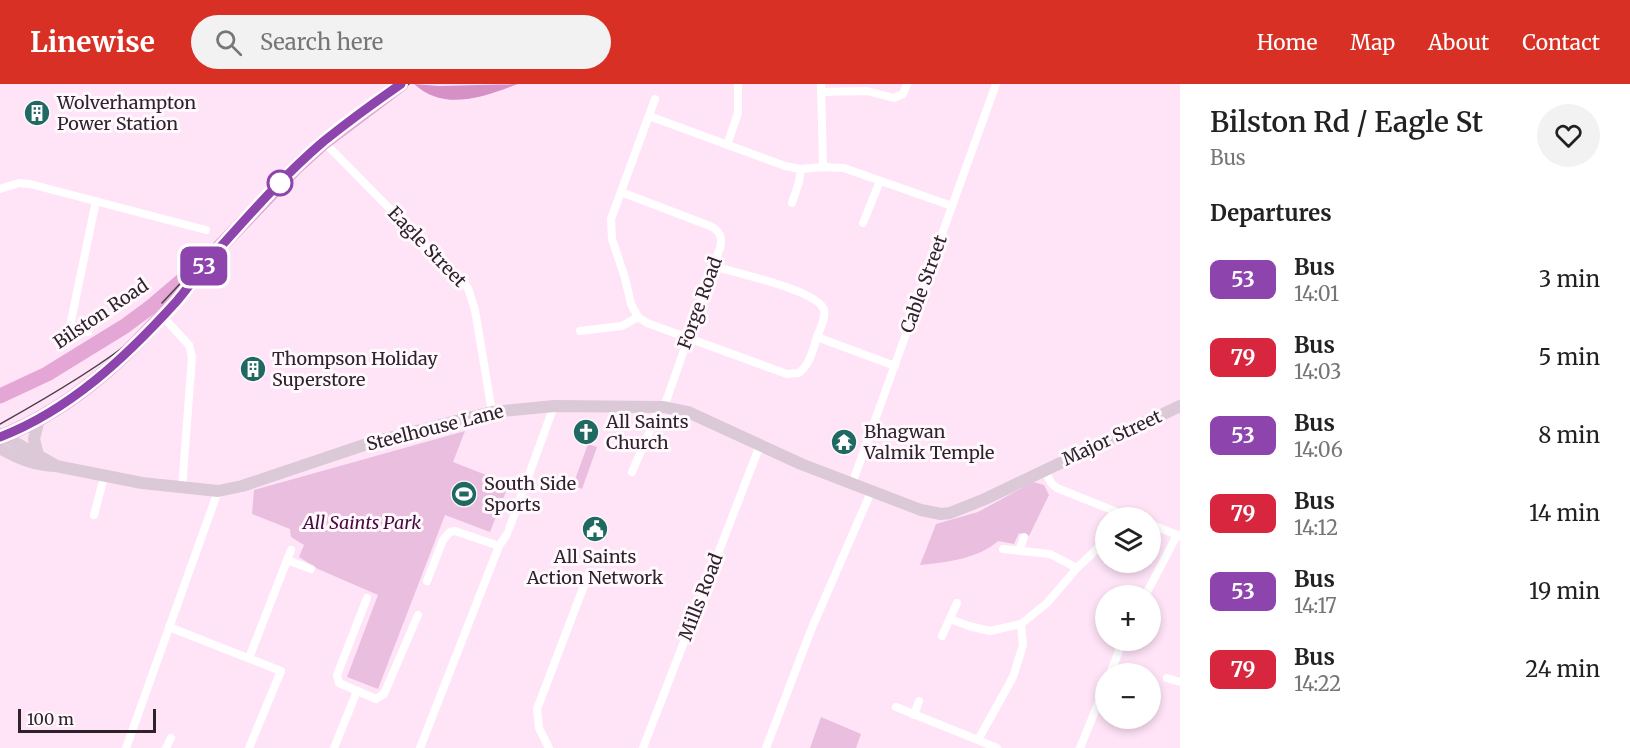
<!DOCTYPE html>
<meta charset="utf-8">
<style>
body{margin:0;font-family:Merriweather,serif;background:#f2f2f2;color:#222;height:100vh;display:flex;flex-direction:column;font-size:22px;white-space:nowrap}
*{box-sizing:border-box;margin:0}
p{font-size:20px;color:#767676}
.icon{flex:none;width:33px;height:33px;fill:none;stroke:currentColor;stroke-width:2;stroke-linecap:round;stroke-linejoin:round}
.map{position:relative;flex:1;overflow:hidden}
.drawer{display:flex;flex-direction:column;background:#fff;width:450px}
.drawer>*{flex:none}
.badge{padding:0 12px;border-radius:9px;font-size:21px;line-height:39px}
.controls{position:absolute;left:1095px;top:423px;display:grid;gap:12px}
.controls a{display:grid;place-items:center;width:66px;height:66px;border-radius:50%;background:#fff;box-shadow:0 3px 9px #0003;font-size:30px}
.scale{position:absolute;left:18px;bottom:15px;width:138px;box-sizing:border-box;padding-left:6px;border:3px solid #2e222b;border-top:0;font-size:16px;line-height:21px;white-space:nowrap;color:#2e222b;-webkit-text-stroke:4px #fff8fd;paint-order:stroke}
.map>.badge{position:absolute;translate:-50% -50%;box-shadow:0 0 0 3px #fff}
h2{padding:0 30px;font-size:22px;line-height:54px}
.round{display:grid;place-items:center;flex:none;width:63px;height:63px;border-radius:32px;background:#f2f2f2}
.head{display:flex;align-items:center;justify-content:space-between;height:102px;padding:0 30px}
h1{font-size:28px;font-weight:600;line-height:45px}
ul{padding:0;list-style:none}
li{display:flex;align-items:center;gap:18px;height:78px;padding:0 30px}
li div{flex:1}
li b{display:block;font-size:22px}
li em{font-style:normal}
li .badge{min-width:66px;font-weight:700;text-align:center}
header{display:flex;align-items:center;gap:36px;box-sizing:border-box;height:84px;padding:0 30px;background:#d93025;color:#fff}
header strong{font-size:28px}
nav{display:flex;gap:33px;margin-inline-start:auto;font-size:21px}
.search{width:420px;height:54px;background:#f2f2f2;display:flex;align-items:center;gap:15px;box-sizing:border-box;padding:0 21px;border-radius:33px;color:#767676;font-size:22px}
main{display:flex;flex:1;min-height:0}
.map>svg:first-child{display:block}
</style>
<header>
<strong>Linewise</strong>
<div class="search"><svg class="icon" aria-label="search" viewBox="0 0 24 24"><circle cx="10" cy="10" r="6"/><path d="M15 15l6 6"/></svg>Search here</div>
<nav><a>Home</a><a>Map</a><a>About</a><a>Contact</a></nav>
</header>
<main>
<div class="map">
<svg width="1180" height="664" viewBox="0 0 1180 664">
<rect width="100%" height="100%" fill="#ffe4f8"/>
<g fill="#e9bede">
<path d="M465 347 453 378 509 400 490 448 445 431 378 605 347 593 378 511 318 485 299 473 304 461 291 453 290 445 252 430 254 406Z"/>
<path d="M588 360 597 363 582 405 573 401Z"/>
<path d="M1033 398 1044 401 1049 411 1029 452 1019 449 1014 460 998 457C980 474 944 479 920 481L936 440 978 428Z"/>
<path d="M821 633 861 650 856 664H810Z"/>
</g>
<path fill="#d591c6" d="M414 0 439 2 518 0C483 13 445 28 414 0Z"/>
<g fill="none" stroke-linecap="round" stroke-linejoin="round">
<g stroke="#fff" stroke-width="8">
<path d="M821 0 823 83"/>
<path d="M821 8 867 7 894 14 903 10 907 0"/>
<path d="M655 15 611 135 612 155 625 194 631 220 638 233 647 239 787 290 799 289C810 280 813 266 817 253 820 245 826 234 824 226 819 206 734 189 714 182"/>
<path d="M649 32 785 82 801 85 823 83 844 84 952 122"/>
<path d="M324 58 468 204 475 226 492 328"/>
<path d="M727 61 738 29V0"/>
<path d="M0 105 19 99 30 100 206 146"/>
<path d="M621 108 710 142C720 147 723 153 720 164L664 323"/>
<path d="M792 119 799 98 801 85"/>
<path d="M863 139 880 97"/>
<path d="M162 232 189 261 192 273 182 405"/>
<path d="M69 243 88 248"/>
<path d="M580 247 622 242 638 233"/>
<path d="M817 253 895 282"/>
<path d="M66 261 96 117"/>
<path d="M1044 386 1052 400 1057 404 1132 434"/>
<path d="M632 388 656 332 657 323"/>
<path d="M852 400 996 0"/>
<path d="M94 431 104 393"/>
<path d="M1150 440 1180 452"/>
<path d="M509 445 554 322"/>
<path d="M1003 465 1050 470 1077 484"/>
<path d="M1019 467 1024 453"/>
<path d="M287 476 311 485"/>
<path d="M427 497 443 456 450 448 455 447 499 462"/>
<path d="M1145 512 1177 451"/>
<path d="M367 514 337 591 339 599 376 615 384 610 418 531"/>
<path d="M950 535 969 542 990 547 1021 540 1047 519 1077 484 1098 464 1106 450"/>
<path d="M169 543 281 587 249 664"/>
<path d="M942 552 957 519"/>
<path d="M249 574 291 466"/>
<path d="M1110 590 1123 556"/>
<path d="M1167 594 1180 598"/>
<path d="M896 623 978 656 1013 593 1023 561 1021 540"/>
<path d="M914 631 919 617"/>
<path d="M978 656 997 664"/>
<path d="M126 664 218 407"/>
<path d="M166 664 171 654"/>
<path d="M334 664 357 607"/>
<path d="M420 664 499 462 507 450"/>
<path d="M549 664 539 644 537 625 588 491"/>
<path d="M643 664 760 361"/>
<path d="M766 664 811 546 871 408"/>
<path d="M1080 664 1106 600"/>
</g>
<g stroke="#dcc9d7" stroke-width="12">
<path d="M0 350 55 381"/>
<path d="M0 364C19 375 34 381 56 382L142 399 218 407 242 402 373 358 492 328 554 322 664 323 688 328 801 380 921 426 941 430 950 429 985 415 1180 322"/>
<path d="M38 371 34 355 39 335"/>
</g>
<g stroke="#e4a6d5" stroke-width="15">
<path d="M0 312 47 290 125 242 152 222 214 169 295 84 324 58 401 0"/>
<path d="M0 353C80 322 140 260 194 195"/>
</g>
<g stroke="#4c3e49" stroke-width="1.5">
<path d="M162 219 292 80 329 47 393 0"/>
<path d="M0 340C43 316 97 285 135 254 193 207 239 147 291 94 327 58 368 29 409 0"/>
</g>
</g>
<g fill="none" stroke-linecap="round" stroke-linejoin="round">
<g stroke="#fff" stroke-width="14">
<path id="line" d="M0 353C70 326 126 273 176 218 190 202 201 184 216 168 250 130 285 90 324 57 349 37 375 18 401 0"/>
</g>
<use href="#line" stroke="#8e44ad" stroke-width="9"/>
</g>
<defs>
<g id="building-disc" transform="scale(1.35)"><circle r="9.5" fill="#206962" stroke="#fff8fd"/><path d="M-4-6H4V6H1V3H-1V6H-4ZM-2.5-4.3h1.7v1.8h-1.7ZM.8-4.3h1.7v1.8H.8ZM-2.5-1h1.7V.8h-1.7ZM.8-1h1.7V.8H.8Z" fill="#fff"/></g>
<g id="church-disc" transform="scale(1.35)"><circle r="9.5" fill="#206962" stroke="#fff8fd"/><path d="M-1.2-6h2.4v3.5h3.3v2.4h-3.3V6h-2.4V-.1h-3.3v-2.4h3.3Z" fill="#fff"/></g>
<g id="temple-disc" transform="scale(1.35)"><circle r="9.5" fill="#206962" stroke="#fff8fd"/><path d="M0-6L5-2H3V0L6.5 2.5H4V6H1.5V3h-3V6H-4V2.5H-6.5L-3 0V-2H-5Z" fill="#fff"/></g>
<g id="stadium-disc" transform="scale(1.35)"><circle r="9.5" fill="#206962" stroke="#fff8fd"/><path d="M0-5a6.5 5 0 1 0 0 10a6.5 5 0 1 0 0-10ZM-3.5-1.8h7v3.6h-7Z" fill="#fff"/></g>
<g id="civic-disc" transform="scale(1.35)"><circle r="9.5" fill="#206962" stroke="#fff8fd"/><path d="M-.6-6.5H3V-4.5H.6V-3L4-1V1h2V6H-6V1h2V-1L-.6-3ZM-1.2 2.5V6h2.4V2.5Z" fill="#fff"/></g>
</defs>
<g fill-rule="evenodd">
<use href="#building-disc" x="37" y="29"/>
<use href="#building-disc" x="253" y="285"/>
<use href="#church-disc" x="586" y="348"/>
<use href="#temple-disc" x="844" y="358"/>
<use href="#stadium-disc" x="464" y="410"/>
<use href="#civic-disc" x="595" y="445"/>
</g>
<circle fill="#fff" stroke="#8e44ad" stroke-width="3" cx="280" cy="99" r="12"/>
<g text-anchor="middle" stroke-width="6" stroke-linejoin="round" paint-order="stroke">
<g font-size="18" fill="#2e222b" stroke="#fff8fd" text-anchor="start">
<text x="57" y="25">Wolverhampton<tspan x="57" dy="21">Power Station</tspan></text>
<text x="272" y="281">Thompson Holiday<tspan x="272" dy="21">Superstore</tspan></text>
<text x="606" y="344">All Saints<tspan x="606" dy="21">Church</tspan></text>
<text x="864" y="354">Bhagwan<tspan x="864" dy="21">Valmik Temple</tspan></text>
<text x="484" y="406">South Side<tspan x="484" dy="21">Sports</tspan></text>
<text x="595" y="479" text-anchor="middle">All Saints<tspan x="595" dy="21">Action Network</tspan></text>
</g>
<g font-size="18" fill="#2e222b" stroke="#fff8fd">
<text transform="translate(427 163) rotate(46)" y="6">Eagle Street</text>
<text transform="translate(924 200) rotate(-70)" y="6">Cable Street</text>
<text transform="translate(700 219) rotate(-70)" y="6">Forge Road</text>
<text transform="translate(101 230) rotate(-34)" y="6">Bilston Road</text>
<text transform="translate(435 344) rotate(-14)" y="6">Steelhouse Lane</text>
<text transform="translate(1112 354) rotate(-25)" y="6">Major Street</text>
<text transform="translate(701 513) rotate(-69)" y="6">Mills Road</text>
</g>
<g font-size="18" font-style="italic" fill="#470a3e" stroke="#fff8fd">
<text x="362" y="445">All Saints Park</text>
</g>
</g>
</svg>
<div class="controls">
<a><svg class="icon" aria-label="layers" viewBox="0 0 24 24"><path d="M12 4l9 5-9 5-9-5zM3 14l9 5 9-5"/></svg></a>
<a>+</a>
<a>−</a>
</div>
<div class="scale">100 m</div>
<b class="badge" style="left:204px;top:182px;background:#8e44ad;color:#fff">53</b>
</div>
<section class="drawer">
<div class="head"><div><h1>Bilston Rd / Eagle St</h1><p>Bus</p></div><a class="round"><svg class="icon" aria-label="heart" viewBox="0 0 24 24"><path d="M12 20l-8-8c-3-5 5-10 8-4 3-6 11-1 8 4z"/></svg></a></div>
<h2>Departures</h2>
<ul>
<li><span class="badge" style="background:#8e44ad;color:#fff">53</span><div><b>Bus</b><p>14:01</p></div><em>3 min</em></li>
<li><span class="badge" style="background:#d7263d;color:#fff">79</span><div><b>Bus</b><p>14:03</p></div><em>5 min</em></li>
<li><span class="badge" style="background:#8e44ad;color:#fff">53</span><div><b>Bus</b><p>14:06</p></div><em>8 min</em></li>
<li><span class="badge" style="background:#d7263d;color:#fff">79</span><div><b>Bus</b><p>14:12</p></div><em>14 min</em></li>
<li><span class="badge" style="background:#8e44ad;color:#fff">53</span><div><b>Bus</b><p>14:17</p></div><em>19 min</em></li>
<li><span class="badge" style="background:#d7263d;color:#fff">79</span><div><b>Bus</b><p>14:22</p></div><em>24 min</em></li>
</ul>
</section>
</main>
